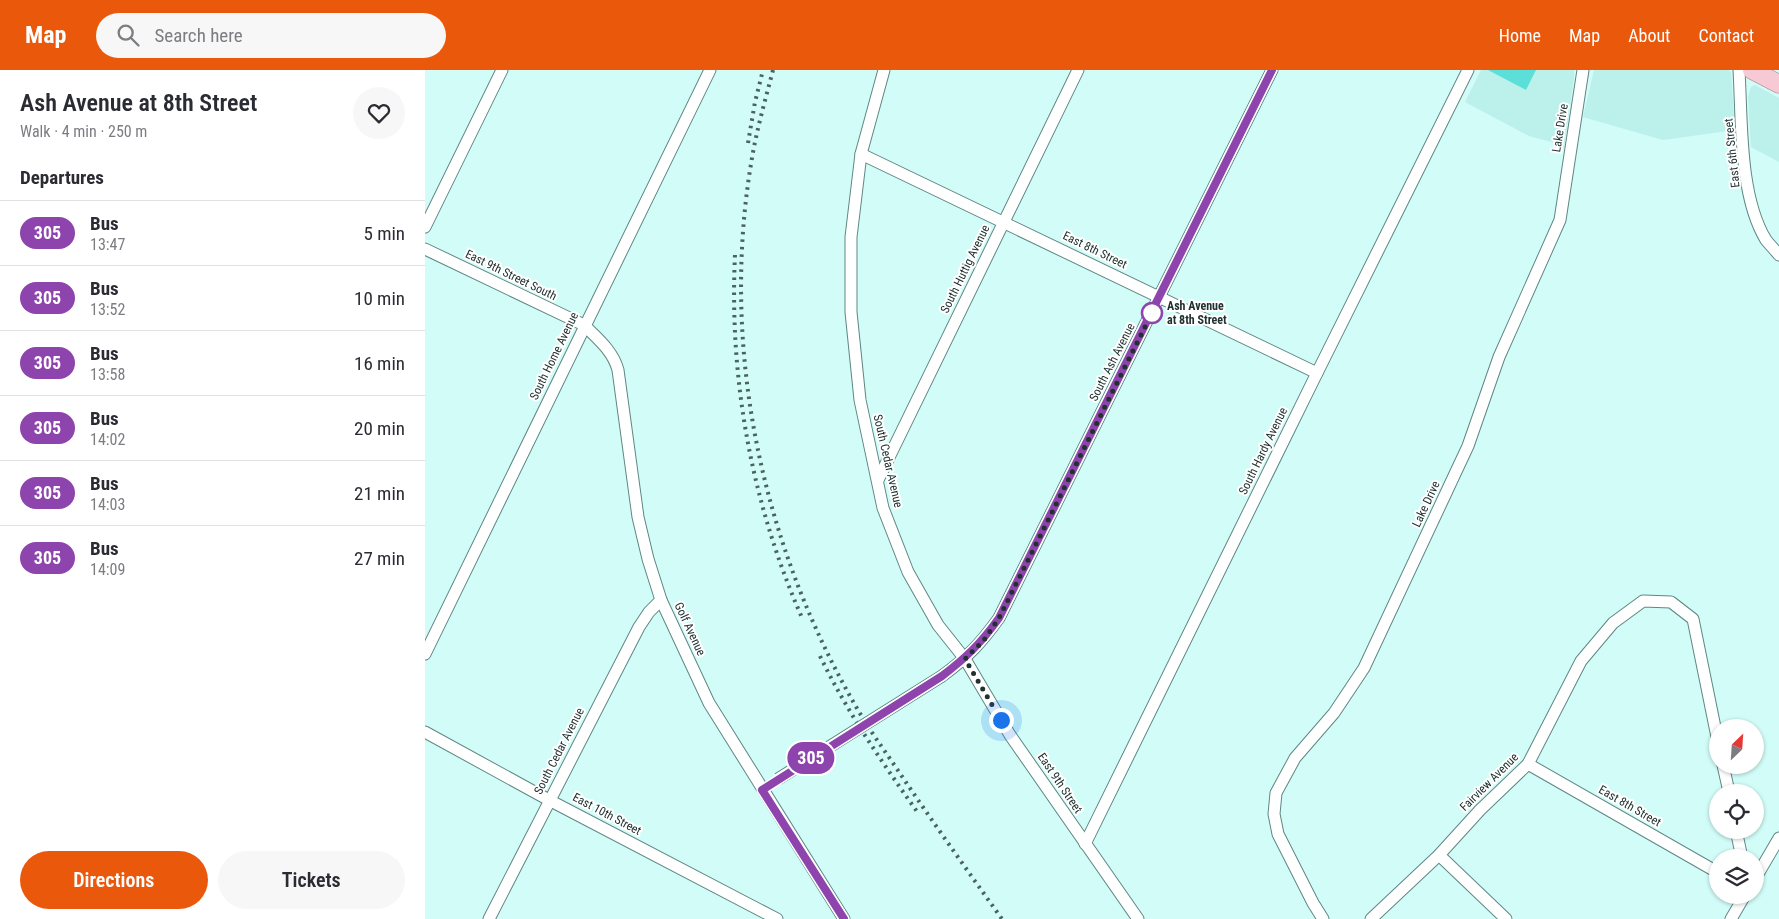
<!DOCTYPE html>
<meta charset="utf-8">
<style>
body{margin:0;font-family:"Roboto Condensed",sans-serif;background:#f7f7f7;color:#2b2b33;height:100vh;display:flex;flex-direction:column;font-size:19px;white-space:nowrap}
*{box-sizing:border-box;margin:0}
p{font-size:16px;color:#7c7c81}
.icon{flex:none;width:28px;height:28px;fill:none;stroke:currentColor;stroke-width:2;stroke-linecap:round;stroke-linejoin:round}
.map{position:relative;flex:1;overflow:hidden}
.side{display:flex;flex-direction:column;background:#fff;width:425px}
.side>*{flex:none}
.badge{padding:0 10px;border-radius:16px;font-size:18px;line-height:32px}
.needle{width:32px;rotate:25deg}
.buttons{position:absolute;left:1284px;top:649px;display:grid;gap:10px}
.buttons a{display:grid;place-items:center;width:55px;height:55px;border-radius:50%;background:#fff;box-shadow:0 1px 4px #0004;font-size:25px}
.you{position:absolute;width:25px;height:25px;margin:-12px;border:4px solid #fff;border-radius:50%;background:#1a73e8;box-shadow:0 0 0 8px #1a73e833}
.map>.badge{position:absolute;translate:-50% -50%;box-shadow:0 0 0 2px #fff}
h2{padding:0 20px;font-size:19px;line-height:45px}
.round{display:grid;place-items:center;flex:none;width:52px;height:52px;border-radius:26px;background:#f7f7f7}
.headline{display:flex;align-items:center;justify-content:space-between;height:85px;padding:0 20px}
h1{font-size:24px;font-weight:600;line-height:38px}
.cta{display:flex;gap:10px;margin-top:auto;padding:10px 20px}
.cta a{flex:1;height:58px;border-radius:30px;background:#ea580c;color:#fff;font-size:20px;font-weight:600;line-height:58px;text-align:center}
.cta a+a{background:#f7f7f7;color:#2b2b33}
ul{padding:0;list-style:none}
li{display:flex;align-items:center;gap:15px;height:65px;padding:0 20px;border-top:1px solid #e1e1e2}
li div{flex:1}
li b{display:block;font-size:19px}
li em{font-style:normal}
li .badge{min-width:55px;font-weight:700;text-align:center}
header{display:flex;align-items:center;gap:30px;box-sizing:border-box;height:70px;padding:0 25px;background:#ea580c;color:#fff}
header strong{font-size:24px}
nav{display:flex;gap:28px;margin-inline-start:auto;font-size:18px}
.search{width:350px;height:45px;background:#f7f7f7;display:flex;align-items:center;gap:12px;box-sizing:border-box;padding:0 18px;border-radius:28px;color:#7c7c81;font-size:19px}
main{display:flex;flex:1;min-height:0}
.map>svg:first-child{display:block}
</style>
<header>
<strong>Map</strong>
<div class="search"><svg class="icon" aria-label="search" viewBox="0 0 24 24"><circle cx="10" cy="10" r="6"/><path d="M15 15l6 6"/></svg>Search here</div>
<nav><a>Home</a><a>Map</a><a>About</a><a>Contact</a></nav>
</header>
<main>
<section class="side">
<div class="headline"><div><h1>Ash Avenue at 8th Street</h1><p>Walk · 4 min · 250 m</p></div><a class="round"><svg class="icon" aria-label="heart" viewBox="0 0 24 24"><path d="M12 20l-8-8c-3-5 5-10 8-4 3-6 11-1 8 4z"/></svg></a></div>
<h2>Departures</h2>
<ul>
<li><span class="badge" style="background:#8e44ad;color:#fff">305</span><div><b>Bus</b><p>13:47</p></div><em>5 min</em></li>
<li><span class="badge" style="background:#8e44ad;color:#fff">305</span><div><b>Bus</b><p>13:52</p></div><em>10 min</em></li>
<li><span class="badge" style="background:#8e44ad;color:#fff">305</span><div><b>Bus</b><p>13:58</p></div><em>16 min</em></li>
<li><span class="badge" style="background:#8e44ad;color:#fff">305</span><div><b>Bus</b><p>14:02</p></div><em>20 min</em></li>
<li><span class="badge" style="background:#8e44ad;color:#fff">305</span><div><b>Bus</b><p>14:03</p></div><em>21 min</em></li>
<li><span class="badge" style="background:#8e44ad;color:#fff">305</span><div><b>Bus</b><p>14:09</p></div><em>27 min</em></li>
</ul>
<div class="cta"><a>Directions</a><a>Tickets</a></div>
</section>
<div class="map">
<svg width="1354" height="849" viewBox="0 0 1354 849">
<rect width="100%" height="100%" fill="#d1fcf8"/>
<g fill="#bcf0eb">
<path d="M1056 0H1149V8L1139 78 1127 72 1104 66 1040 32Z"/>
<path d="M1169 0H1303L1306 2 1310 60 1238 70 1158 47Z"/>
<path d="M1330 15 1354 28V92L1326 77 1323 27 1326 17Z"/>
</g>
<path fill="#5bdfd8" d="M1063 0H1111L1101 20Z"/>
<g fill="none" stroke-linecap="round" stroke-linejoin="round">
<g stroke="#5f8784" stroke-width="13">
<g id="street">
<path d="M459 0 436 84 426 167V242L435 330 458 438 483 502 513 555 540 589 585 665 713 849"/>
<path d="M1314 0C1317 51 1314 126 1341 170 1345 175 1350 180 1354 185"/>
<path d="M436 84 892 303"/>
<path d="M0 157 77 0"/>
<path d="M0 179 159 255C173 269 188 281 193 300L213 447 223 489 236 530 284 633 419 849"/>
<path d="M453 410 653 0"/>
<path d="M0 584 285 0"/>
<path d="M517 606C543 587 556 573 574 548L847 0"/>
<path d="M0 662 124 730 352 849"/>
<path d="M1103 694 1292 802"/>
<path d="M1298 695 1304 722"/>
<path d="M1311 760 1317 788"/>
<path d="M660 774 892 303 1043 0"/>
<path d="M1014 785 1081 849"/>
<path d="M1330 809 1354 768"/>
<path d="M64 849 214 557 224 542 236 530"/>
<path d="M898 849 888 833 853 764 849 744 851 723 870 688 909 643 939 598 1043 376 1074 287 1135 150 1158 0"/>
<path d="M946 849 1014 785 1055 740 1103 694 1156 591 1188 553 1218 531 1246 532 1268 549 1292 667"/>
<path d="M1306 849 1320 825"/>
</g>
</g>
<g stroke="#a87c88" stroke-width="19">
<path id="primary" d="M1327 0 1354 14"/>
</g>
<use href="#street" stroke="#fff" stroke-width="11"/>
<use href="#primary" stroke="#f7c9d4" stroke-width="18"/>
<g stroke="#4b6260" stroke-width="4" stroke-dasharray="2.5 5" stroke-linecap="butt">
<path d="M348 0C340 31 331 62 326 94 295 281 338 478 433 640 445 661 460 681 474 702 507 751 542 800 577 849"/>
<path d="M323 73 330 32 338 0"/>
<path d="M310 185C304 310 327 435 378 550"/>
<path d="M395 586C422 642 457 692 493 743"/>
</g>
<g stroke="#5f8784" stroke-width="13" stroke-linecap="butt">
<path id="street-bridge" d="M353 709 517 606"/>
</g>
<use href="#street-bridge" stroke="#fff" stroke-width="11"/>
</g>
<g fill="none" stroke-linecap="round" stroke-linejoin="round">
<g stroke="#fff" stroke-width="11">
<path id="line" d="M419 849 337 720 517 606C542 587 556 573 574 548L847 0"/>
</g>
<use href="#line" stroke="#8e44ad" stroke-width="8"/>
<path stroke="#203130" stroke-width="5" stroke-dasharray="0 9" d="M576 650 540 589 559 570 574 548 727 243"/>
</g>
<circle fill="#fff" stroke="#8e44ad" stroke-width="2.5" cx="727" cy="243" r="10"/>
<g text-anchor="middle" stroke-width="4" stroke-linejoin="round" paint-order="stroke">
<g font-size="12" fill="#203130" stroke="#fff">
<text transform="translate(1135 58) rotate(-81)" y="4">Lake Drive</text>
<text transform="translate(1307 83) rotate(-96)" y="4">East 6th Street</text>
<text transform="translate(670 180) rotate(26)" y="4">East 8th Street</text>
<text transform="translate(540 199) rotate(-64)" y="4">South Huttig Avenue</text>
<text transform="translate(86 205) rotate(26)" y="4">East 9th Street South</text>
<text transform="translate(129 286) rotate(-64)" y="4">South Home Avenue</text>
<text transform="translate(687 292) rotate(-63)" y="4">South Ash Avenue</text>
<text transform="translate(838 381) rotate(-64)" y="4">South Hardy Avenue</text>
<text transform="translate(463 391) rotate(77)" y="4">South Cedar Avenue</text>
<text transform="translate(1001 434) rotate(-65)" y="4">Lake Drive</text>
<text transform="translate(265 559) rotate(65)" y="4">Golf Avenue</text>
<text transform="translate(134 681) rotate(-63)" y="4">South Cedar Avenue</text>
<text transform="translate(1064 712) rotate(-45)" y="4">Fairview Avenue</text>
<text transform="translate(635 713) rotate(56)" y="4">East 9th Street</text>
<text transform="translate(1205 736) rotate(30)" y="4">East 8th Street</text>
<text transform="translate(182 744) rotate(28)" y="4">East 10th Street</text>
</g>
<g font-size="12" font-weight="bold" fill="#203130" stroke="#fff" text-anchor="start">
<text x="742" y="240">Ash Avenue<tspan x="742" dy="14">at 8th Street</tspan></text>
</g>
</g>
</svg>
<div class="buttons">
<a><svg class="needle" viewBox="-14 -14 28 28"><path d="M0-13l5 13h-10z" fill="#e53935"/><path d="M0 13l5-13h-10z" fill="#7c7c81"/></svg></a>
<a><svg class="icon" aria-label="locate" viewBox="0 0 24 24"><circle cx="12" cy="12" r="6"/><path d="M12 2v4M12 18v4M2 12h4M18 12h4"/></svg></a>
<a><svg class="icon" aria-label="layers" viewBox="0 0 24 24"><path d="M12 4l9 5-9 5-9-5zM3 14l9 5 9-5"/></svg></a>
</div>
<div class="you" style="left:576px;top:650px"></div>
<b class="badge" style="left:386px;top:688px;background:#8e44ad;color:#fff">305</b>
</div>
</main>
